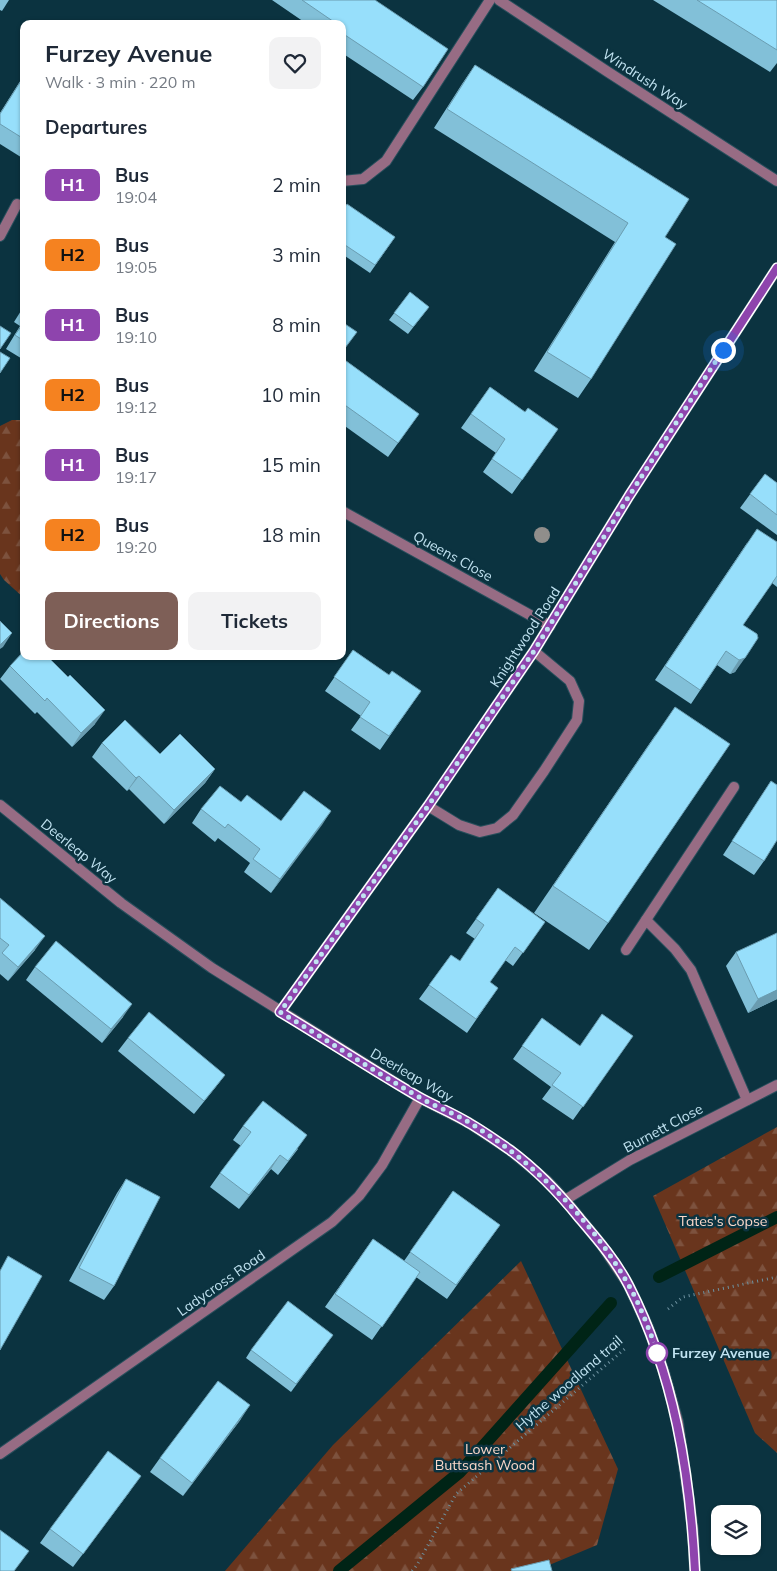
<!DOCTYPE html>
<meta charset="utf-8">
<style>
body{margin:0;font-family:Mulish,sans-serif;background:#f2f2f3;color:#1f2937;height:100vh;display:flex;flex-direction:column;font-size:19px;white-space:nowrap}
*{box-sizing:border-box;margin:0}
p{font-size:16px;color:#747a83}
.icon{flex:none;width:28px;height:28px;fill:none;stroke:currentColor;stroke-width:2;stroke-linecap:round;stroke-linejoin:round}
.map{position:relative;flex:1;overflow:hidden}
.details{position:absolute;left:20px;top:20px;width:326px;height:640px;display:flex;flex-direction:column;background:#fff;border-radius:10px;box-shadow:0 1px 4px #0004}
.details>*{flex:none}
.badge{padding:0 10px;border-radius:8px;font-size:18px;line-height:32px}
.buttons{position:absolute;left:711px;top:1505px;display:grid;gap:10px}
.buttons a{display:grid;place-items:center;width:50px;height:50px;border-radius:10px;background:#fff;box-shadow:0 1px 4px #0004;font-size:25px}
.you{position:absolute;width:25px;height:25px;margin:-12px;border:4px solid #fff;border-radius:50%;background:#1a73e8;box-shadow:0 0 0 8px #1a73e833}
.map>.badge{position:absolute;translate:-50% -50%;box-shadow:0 0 0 2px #fff}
h2{padding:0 25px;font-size:19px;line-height:45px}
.round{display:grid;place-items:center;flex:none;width:52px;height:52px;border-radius:10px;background:#f2f2f3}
.summary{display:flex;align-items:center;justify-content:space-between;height:85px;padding:0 25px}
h1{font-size:24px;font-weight:700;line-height:38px}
.cta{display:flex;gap:10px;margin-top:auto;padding:10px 25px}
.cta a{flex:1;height:58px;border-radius:10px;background:#7e5f57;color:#fff;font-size:20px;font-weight:700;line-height:58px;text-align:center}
.cta a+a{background:#f2f2f3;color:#1f2937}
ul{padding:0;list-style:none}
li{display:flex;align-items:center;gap:15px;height:70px;padding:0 25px}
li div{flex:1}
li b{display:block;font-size:19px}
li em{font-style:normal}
li .badge{min-width:55px;font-weight:700;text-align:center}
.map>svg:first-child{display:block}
</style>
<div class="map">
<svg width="777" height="1571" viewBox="0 0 777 1571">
<defs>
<pattern id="forest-firs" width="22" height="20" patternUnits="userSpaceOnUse" patternTransform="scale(1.25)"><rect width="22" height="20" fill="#69351d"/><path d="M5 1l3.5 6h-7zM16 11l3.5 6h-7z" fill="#7d523e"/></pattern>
</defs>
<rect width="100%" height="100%" fill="#0b3340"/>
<g fill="url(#forest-firs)">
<path d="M12 420H24V598L4 580 0 574V426Z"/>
<path d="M777 1127V1453L755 1433 653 1196Z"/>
<path d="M521 1261 618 1469 597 1545 535 1571H225L333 1445Z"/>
</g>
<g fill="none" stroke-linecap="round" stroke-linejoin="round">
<g stroke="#002416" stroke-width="12">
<path d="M659 1277 777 1217"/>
<path d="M339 1571 460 1472 611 1303"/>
</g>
<g stroke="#284f5c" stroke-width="12">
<g id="lane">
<path d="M342 181 363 179 386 161 490 0"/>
<path d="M428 806 459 825 480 832 497 828 513 815 544 771 577 720 579 701 570 681 534 651"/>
<path d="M646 920 675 949 691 970 747 1100"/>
<path d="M626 950 734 787"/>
</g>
</g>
<g stroke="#284f5c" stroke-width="12">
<g id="street">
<path d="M499 0 608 72 777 181"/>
<path d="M0 236 17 204"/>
<path d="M342 511 550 626"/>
<path d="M0 805 121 903 212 968 420 1098 469 1123 510 1150 546 1180 565 1200 601 1244 628 1284 648 1327 664 1372 678 1422 693 1530 695 1571"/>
<path d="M280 1012 428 806 534 651 629 496 777 268"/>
<path d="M565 1200 630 1160 777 1085"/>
<path d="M0 1454 332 1222 359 1196 382 1165 420 1098"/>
</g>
</g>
<g stroke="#6e92a0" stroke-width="3" stroke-dasharray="1 4" stroke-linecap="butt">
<path d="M668 1309 683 1297 777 1277"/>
<path d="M412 1571 417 1565 456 1494 627 1347"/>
</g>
<use href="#lane" stroke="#976c84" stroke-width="10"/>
<use href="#street" stroke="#976c84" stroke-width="10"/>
</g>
<circle fill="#908e8b" cx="542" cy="535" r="8"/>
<g fill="#82c0d8">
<path d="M0 0H9L2 11 0 10Z"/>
<path d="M272 0H375L423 87 413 100 342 53V24H307Z"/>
<path d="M653 0H777V63L770 72Z"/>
<path d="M475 65 665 237 591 379 578 398 534 371 615 242 434 128 462 84Z"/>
<path d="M24 75V159L0 144V113Z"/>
<path d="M342 210 395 237 370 273 342 254Z"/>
<path d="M410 292 429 307 408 334 389 320Z"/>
<path d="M24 306V360L6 349 20 326 14 322Z"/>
<path d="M342 358 419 414 388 457 342 424Z"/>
<path d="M490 387 525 412 558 429 512 494 483 472 496 453 461 428Z"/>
<path d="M765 474 777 483V535L740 508Z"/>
<path d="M777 542V587L772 583 743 625 757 634 735 672 730 674 717 665 691 704 655 680 747 543Z"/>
<path d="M353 650 389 675 421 691 380 750 351 730 361 716 325 691Z"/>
<path d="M10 666 95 724 72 747 37 712 35 714 0 679Z"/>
<path d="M656 734 608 923 589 950 534 913Z"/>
<path d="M102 743 160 754 215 769 205 783 164 824 129 789 127 791 92 757Z"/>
<path d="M771 781 764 861 754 875 723 855Z"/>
<path d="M241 802 281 821 331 811 271 893 244 872 250 863 218 838 215 842 192 823 201 809Z"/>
<path d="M498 888 545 922 513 966 505 960 490 982 498 988 467 1033 419 999 451 955 460 961 475 939 466 933Z"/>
<path d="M0 898 35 950 8 981 0 974Z"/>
<path d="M736 952 777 999 748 1013 726 966Z"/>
<path d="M35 967 123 1017 102 1043 26 980Z"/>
<path d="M542 1018 580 1046 633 1036 573 1120 542 1099 551 1087 513 1059Z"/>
<path d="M128 1038 225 1075 215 1088 194 1114 118 1051Z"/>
<path d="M243 1126 298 1149 278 1175 271 1169 239 1209 210 1187 220 1173 241 1146 233 1140Z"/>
<path d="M126 1179 114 1286 104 1300 69 1281 117 1193Z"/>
<path d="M453 1191 500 1225 447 1299 416 1277 372 1340 325 1307 373 1239 404 1261Z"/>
<path d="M333 1335 291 1392 246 1358 251 1350Z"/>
<path d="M241 1419 183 1496 150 1472 160 1458Z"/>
<path d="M131 1490 73 1567 40 1543 50 1529Z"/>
</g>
<g fill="#6a9cb0">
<path d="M12 633 3 647 0 649V645Z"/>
<path d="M745 658 735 672 730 674 739 660Z"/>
<path d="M105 710 95 724 72 747 81 733Z"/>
<path d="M215 769 205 783 164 824 174 810Z"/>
<path d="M139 776 129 789 127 791 136 778Z"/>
<path d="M331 811 322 825 271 893 280 879Z"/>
<path d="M45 936 35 950 8 981 18 967Z"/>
<path d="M777 990V999L748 1013 758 999Z"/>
<path d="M132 1004 123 1017 102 1043 111 1029Z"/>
<path d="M280 1155 271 1169 239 1209 249 1195Z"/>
<path d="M250 1405 241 1419 183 1496 192 1483Z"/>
</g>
<g fill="#97dffb" stroke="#6a9cb0">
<path d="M302 0H375L448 49 423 87 342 33V24H337Z"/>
<path d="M697 0H777V50Z"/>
<path d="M475 65 689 199 665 237 676 244 591 379 547 352 628 223 447 109Z"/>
<path d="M24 76V139L0 124V114Z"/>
<path d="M347 204 395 237 375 265 342 243V210Z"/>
<path d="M410 292 429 307 413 327 394 313Z"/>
<path d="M24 322V341L15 335Z"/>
<path d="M345 324 357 332 342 352V328Z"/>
<path d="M0 326 11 333 0 349Z"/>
<path d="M0 352 10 358 0 373Z"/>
<path d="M342 358 419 414 398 443 342 403Z"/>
<path d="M490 387 525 412 528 408 558 429 522 480 492 459 505 439 471 414Z"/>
<path d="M765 474 777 483V515L750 494Z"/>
<path d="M757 529 777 542V576L743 625 757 634 758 638 745 658 739 660 726 651 700 690 665 666Z"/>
<path d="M0 621 12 633 0 645Z"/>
<path d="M353 650 389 675 392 671 421 691 389 736 360 717 370 702 334 677Z"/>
<path d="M24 651V656H47L68 677 70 675 105 710 81 733 47 698 45 701 10 666Z"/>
<path d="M675 707 730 744 608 923 553 886Z"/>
<path d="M125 720 160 754 180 734 215 769 174 810 139 776 136 778 102 743Z"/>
<path d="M771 781 777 785V840L764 861 732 841Z"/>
<path d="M220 786 241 802 247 795 281 821 304 791 331 811 280 879 253 859 260 849 228 824 225 828 201 809Z"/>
<path d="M498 888 545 922 523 953 515 947 490 982 498 988 476 1019 429 985 451 955 460 961 484 925 476 919Z"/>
<path d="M0 898 45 936 18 967 2 953 9 945 0 938Z"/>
<path d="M777 933V990L758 999 736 952Z"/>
<path d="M56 941 132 1004 111 1029 35 967Z"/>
<path d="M149 1012 225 1075 204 1101 128 1038Z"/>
<path d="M602 1014 633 1036 583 1107 552 1085 561 1073 522 1046 542 1018 580 1046Z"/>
<path d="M263 1101 307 1135 288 1161 280 1155 249 1195 220 1173 251 1132 243 1126Z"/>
<path d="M126 1179 160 1197 114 1286 79 1268Z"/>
<path d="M453 1191 500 1225 456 1285 410 1252Z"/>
<path d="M373 1239 420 1272 382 1327 335 1294Z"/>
<path d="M8 1256 42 1276 0 1350V1271Z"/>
<path d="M288 1301 333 1335 296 1384 251 1350Z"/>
<path d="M218 1381 250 1405 192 1483 160 1458Z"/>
<path d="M108 1451 141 1476 83 1554 50 1529Z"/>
<path d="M0 1530 29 1551 14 1571H0Z"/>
<path d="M549 1560 552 1571H512L511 1569Z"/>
</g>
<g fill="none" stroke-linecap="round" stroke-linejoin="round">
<g stroke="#fff" stroke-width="11">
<path id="line" d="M695 1571C690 1473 674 1374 629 1286 617 1262 598 1240 580 1219 559 1193 537 1170 510 1150 497 1141 483 1131 469 1123 453 1113 435 1106 419 1097 372 1070 327 1040 280 1012L428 806 534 651 629 496 777 268"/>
</g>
<use href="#line" stroke="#8e44ad" stroke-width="8"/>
<path stroke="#c1e3f1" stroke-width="5" stroke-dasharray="0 9" d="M657 1353 659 1357C650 1332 641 1306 628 1284 591 1219 534 1162 470 1123 454 1113 436 1107 419 1097 372 1070 327 1040 280 1012L428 806 534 651 629 496 723 350"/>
</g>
<circle fill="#fff" stroke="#8e44ad" stroke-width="2.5" cx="657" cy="1353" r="10"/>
<g text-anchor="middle" stroke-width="5" stroke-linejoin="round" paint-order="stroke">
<g font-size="14" fill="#c1e3f1" stroke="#0b3340">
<text transform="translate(645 79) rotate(33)" y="5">Windrush Way</text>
<text transform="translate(453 556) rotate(29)" y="5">Queens Close</text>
<text transform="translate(525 637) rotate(-57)" y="5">Knightwood Road</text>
<text transform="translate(79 851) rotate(39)" y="5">Deerleap Way</text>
<text transform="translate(412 1075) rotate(30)" y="5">Deerleap Way</text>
<text transform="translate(663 1128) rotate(-28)" y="5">Burnett Close</text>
<text transform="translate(221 1283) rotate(-35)" y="5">Ladycross Road</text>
<text transform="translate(569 1383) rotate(-41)" y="5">Hythe woodland trail</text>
</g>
<g font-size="14" fill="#fcd8c9" stroke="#0b3340">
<text x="723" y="1226">Tates's Copse</text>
<text x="485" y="1454">Lower<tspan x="485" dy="16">Buttsash Wood</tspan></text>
</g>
<g font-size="14" font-weight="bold" fill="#c1e3f1" stroke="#0b3340" text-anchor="start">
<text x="672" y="1358">Furzey Avenue</text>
</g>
</g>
</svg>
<div class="buttons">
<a><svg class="icon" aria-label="layers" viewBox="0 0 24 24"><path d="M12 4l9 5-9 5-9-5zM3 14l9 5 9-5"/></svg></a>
</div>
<div class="you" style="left:723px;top:350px"></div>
<section class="details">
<div class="summary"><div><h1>Furzey Avenue</h1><p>Walk · 3 min · 220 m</p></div><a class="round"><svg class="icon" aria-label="heart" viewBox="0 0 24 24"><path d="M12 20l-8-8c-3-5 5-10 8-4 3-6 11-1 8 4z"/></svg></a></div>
<h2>Departures</h2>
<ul>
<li><span class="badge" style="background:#8e44ad;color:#fff">H1</span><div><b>Bus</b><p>19:04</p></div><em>2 min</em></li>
<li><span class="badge" style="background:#f58220;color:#111">H2</span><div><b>Bus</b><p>19:05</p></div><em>3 min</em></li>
<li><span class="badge" style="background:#8e44ad;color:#fff">H1</span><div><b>Bus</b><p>19:10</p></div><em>8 min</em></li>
<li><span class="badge" style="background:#f58220;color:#111">H2</span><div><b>Bus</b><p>19:12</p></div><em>10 min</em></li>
<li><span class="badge" style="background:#8e44ad;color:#fff">H1</span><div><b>Bus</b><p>19:17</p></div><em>15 min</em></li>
<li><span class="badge" style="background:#f58220;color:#111">H2</span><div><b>Bus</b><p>19:20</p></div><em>18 min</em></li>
</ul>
<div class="cta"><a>Directions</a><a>Tickets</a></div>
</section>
</div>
